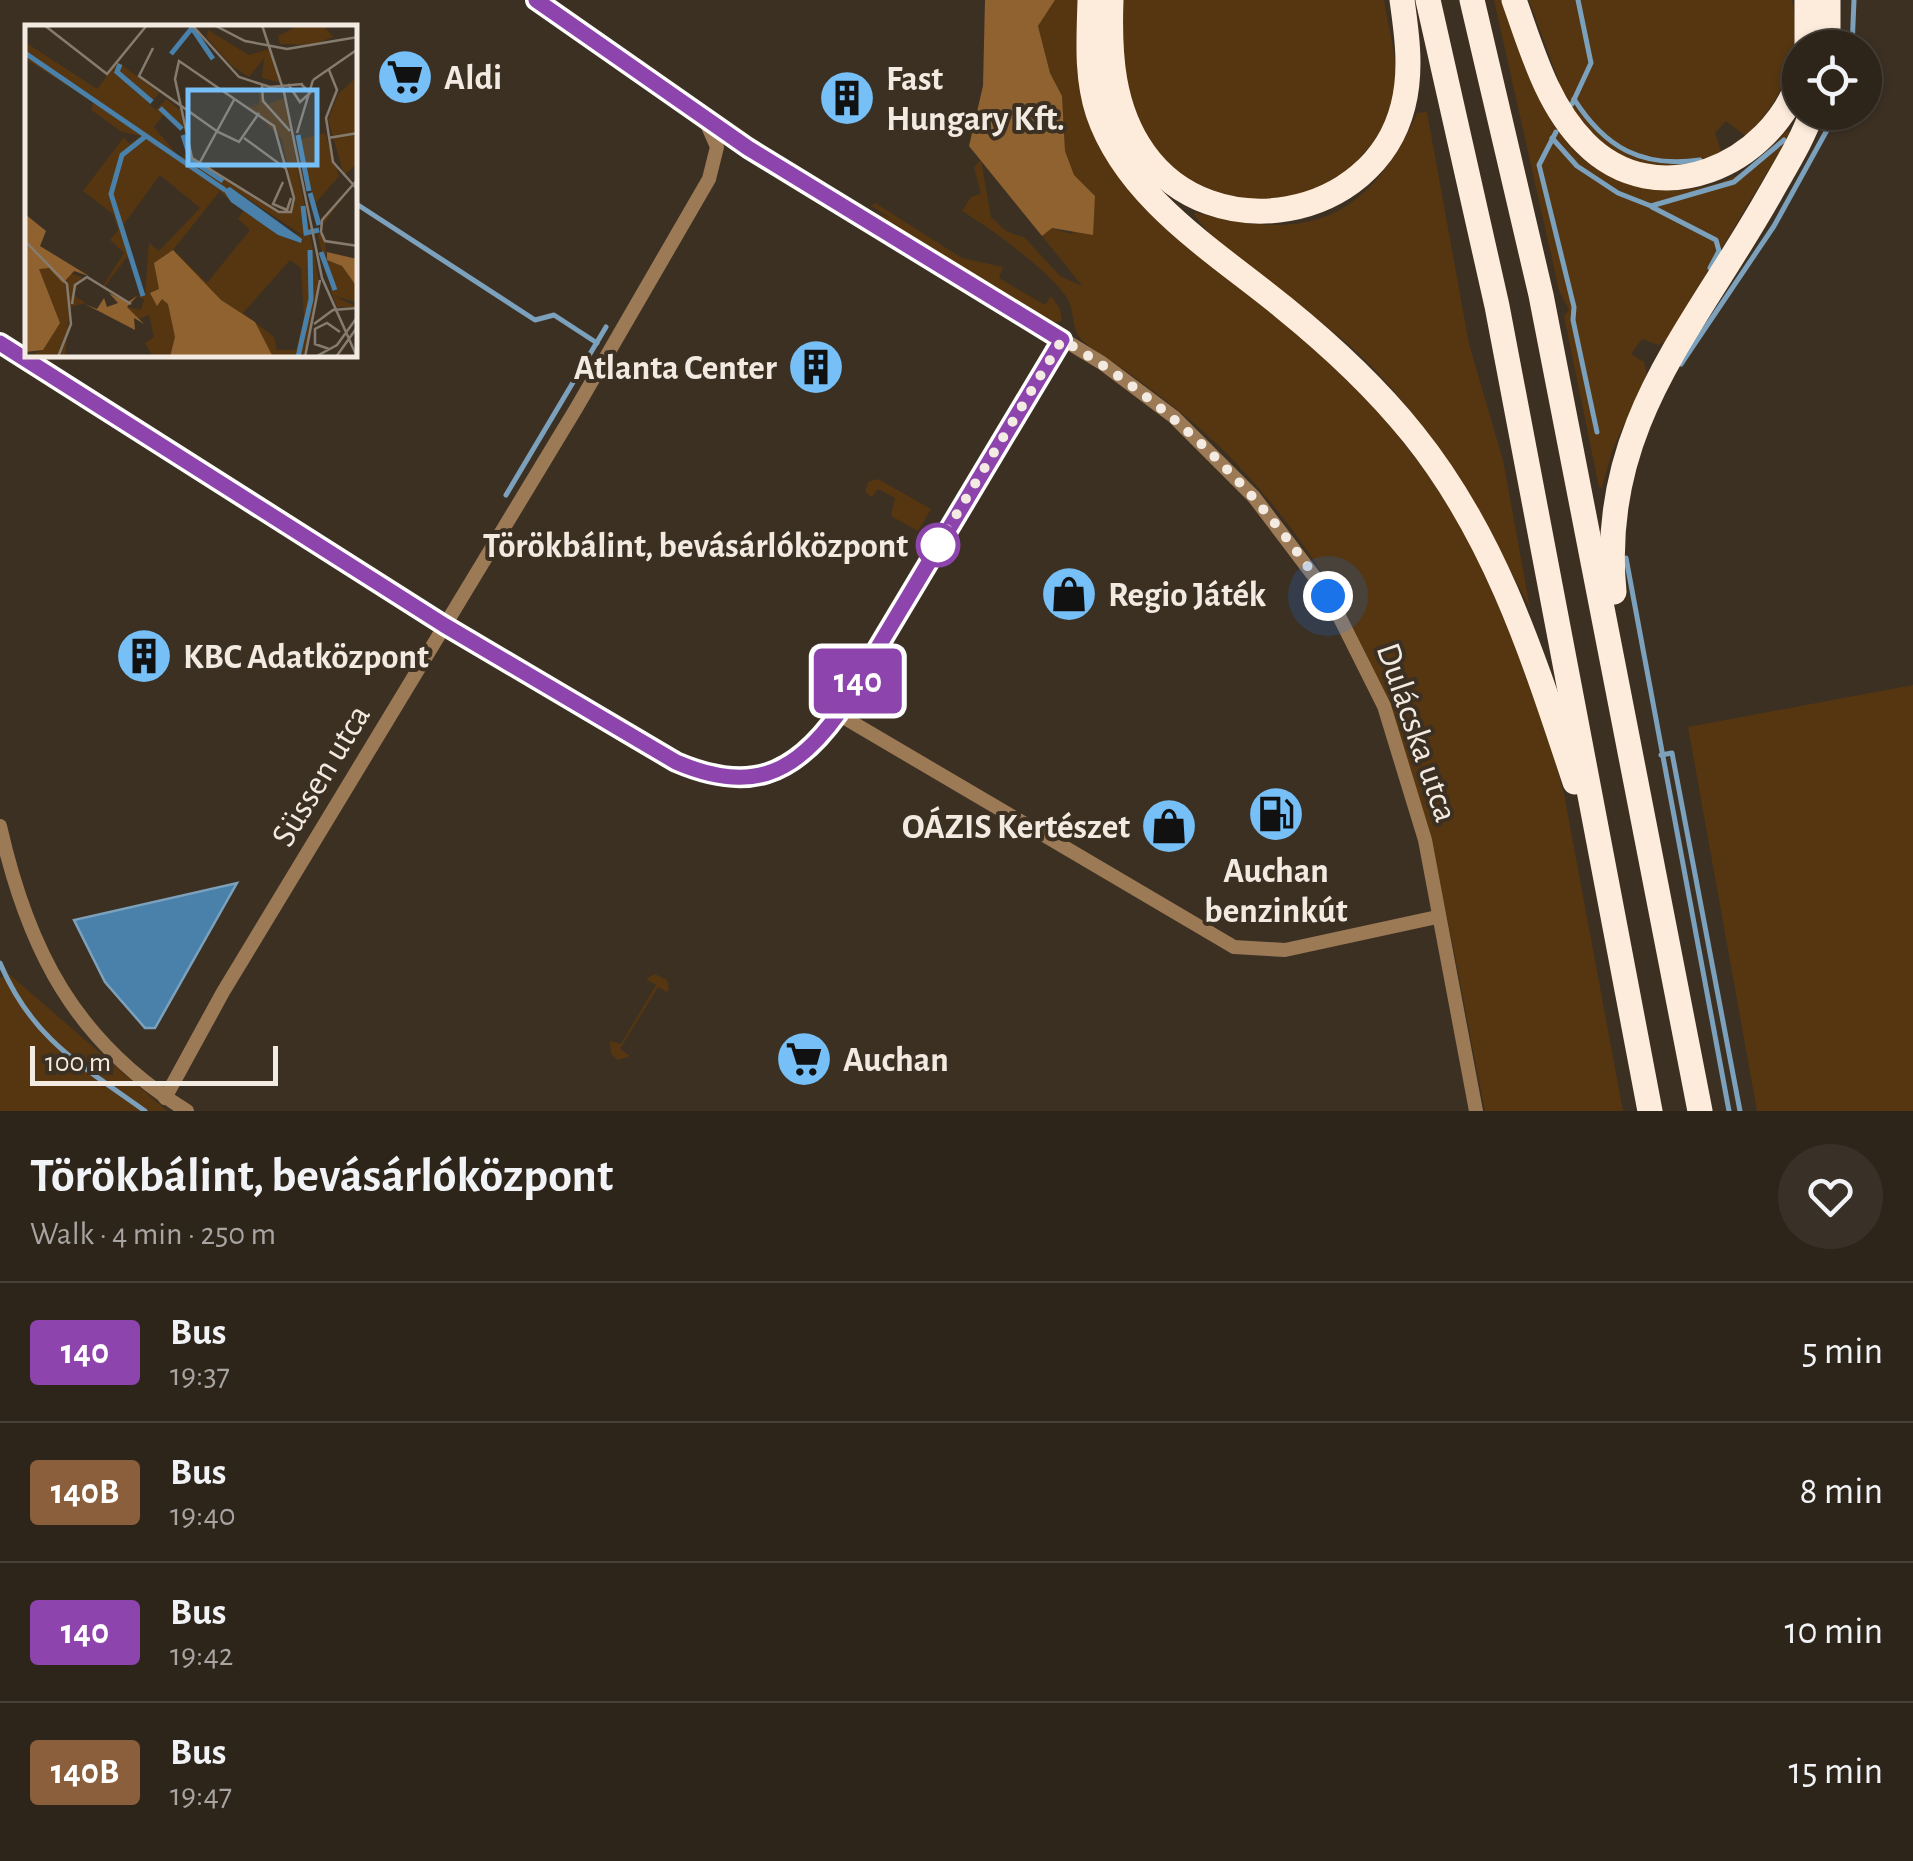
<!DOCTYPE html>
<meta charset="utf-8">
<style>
body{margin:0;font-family:"Alegreya Sans",sans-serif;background:#393027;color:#f1f3f6;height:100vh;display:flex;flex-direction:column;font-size:38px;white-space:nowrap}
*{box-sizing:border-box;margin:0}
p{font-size:32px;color:#a7a4a2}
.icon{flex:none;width:55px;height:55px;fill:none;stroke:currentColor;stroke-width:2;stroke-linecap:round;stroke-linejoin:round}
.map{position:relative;height:1111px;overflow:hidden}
.drawer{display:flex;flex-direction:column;background:#2d241a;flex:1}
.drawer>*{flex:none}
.badge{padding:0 20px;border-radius:8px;font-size:35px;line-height:65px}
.buttons{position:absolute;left:1782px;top:30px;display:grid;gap:20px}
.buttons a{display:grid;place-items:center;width:100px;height:100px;border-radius:50%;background:#2d241a;box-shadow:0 2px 8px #0004,0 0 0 2px #484139;font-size:50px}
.scale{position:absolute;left:30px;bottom:25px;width:248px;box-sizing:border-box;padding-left:10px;border:5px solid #f3ebe2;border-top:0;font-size:28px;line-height:35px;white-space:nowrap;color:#f3ebe2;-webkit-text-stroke:8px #3c3023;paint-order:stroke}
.you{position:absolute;width:50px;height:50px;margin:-25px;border:8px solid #fff;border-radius:50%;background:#1a73e8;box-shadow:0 0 0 15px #1a73e833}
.map>.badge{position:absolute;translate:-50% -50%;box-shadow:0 0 0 5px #fff}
.round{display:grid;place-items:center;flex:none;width:105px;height:105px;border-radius:52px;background:#393027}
.overview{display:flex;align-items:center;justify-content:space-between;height:170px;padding:0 30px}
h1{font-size:48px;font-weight:700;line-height:75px}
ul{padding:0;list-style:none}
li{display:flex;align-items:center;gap:30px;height:140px;padding:0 30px;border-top:2px solid #484139}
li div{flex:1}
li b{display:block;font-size:38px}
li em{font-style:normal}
li .badge{min-width:110px;font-weight:700;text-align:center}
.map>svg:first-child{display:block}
</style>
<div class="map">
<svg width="1913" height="1111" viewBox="0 0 1913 1111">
<rect width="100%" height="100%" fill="#3c3023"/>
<g fill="#553611">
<path d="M1055 0H1077L1078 35 1101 143 1376 408 1446 497 1497 577 1531 673 1564 794 1623 1111H1485C1435 863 1413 641 1225 452 1195 422 1161 396 1126 371 1112 361 1094 352 1082 340 1071 330 1075 311 1067 298 1050 271 990 228 962 211L971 197 981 194 974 167 981 160 991 217 1006 231 1025 238 1060 276 1082 286 1042 236 1051 228 1072 234 1095 196 1074 175 1065 151 1062 96 1050 73 1038 26Z"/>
<path d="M1123 0H1384C1389 33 1400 64 1395 97 1392 121 1379 138 1362 155 1355 164 1346 177 1336 183 1274 220 1170 195 1138 127 1120 90 1119 40 1123 0Z"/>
<path d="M1494 0H1502C1520 46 1534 100 1564 139 1605 193 1686 205 1743 172 1761 162 1774 145 1787 130L1791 133 1666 341 1659 345 1642 339 1631 354 1644 362 1647 374 1612 451 1602 488 1599 487 1564 316 1569 310 1559 290Z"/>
<path d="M1529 0H1792C1802 53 1784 100 1746 136L1726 121 1715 133 1722 154 1680 169 1644 166 1608 151 1567 104Z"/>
<path d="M1427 112 1469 344 1503 460 1530 608C1481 514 1429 417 1349 345 1311 310 1215 252 1193 212 1305 242 1367 224 1417 113Z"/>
<path d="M875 203 962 258 1003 267 999 278 1045 305 1051 296 1060 309 1062 321 1052 323 873 216 871 211 891 218 871 206Z"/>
<path d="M878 479 931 509 918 531 891 516 895 498 878 489 872 497 865 492 868 482Z"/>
<path d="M1913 685V1111H1757L1688 727Z"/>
<path d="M9 974 167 1111H0V978Z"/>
<path d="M655 974 667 980 669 989 667 992 658 987 620 1049 630 1056 618 1060 611 1054 610 1041 621 1044 656 985 646 979Z"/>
</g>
<path fill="#8f6230" d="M985 0H1055L1038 26 1050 73 1062 96 1065 151 1074 175 1095 196 1093 235 1052 228 1042 236 969 146 983 86Z"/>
<path fill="#4981ab" stroke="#7ca1bc" stroke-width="2.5" d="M237 883 155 1028H145L105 982 74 920Z"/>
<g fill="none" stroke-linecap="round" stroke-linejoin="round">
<g stroke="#7ca1bc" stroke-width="5">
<path d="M1852 48 1854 0"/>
<path d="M1574 99C1605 148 1642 168 1700 160"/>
<path d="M1572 104 1591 63 1578 0"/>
<path d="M1556 132 1539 165 1574 307 1573 320 1597 432"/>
<path d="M1552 138 1577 166 1618 193 1651 206 1734 182 1784 140"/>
<path d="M355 203 535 320 554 315 597 343"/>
<path d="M1652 207 1716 240 1719 251 1710 268"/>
<path d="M1681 364 1774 226 1837 112"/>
<path d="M506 495 606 327"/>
<path d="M1626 558 1729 1111"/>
<path d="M1661 755 1672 753 1740 1111"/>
<path d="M0 963C32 1039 81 1065 145 1111"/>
</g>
<g stroke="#9c7a56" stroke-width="14">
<path d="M536 0 748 148 1102 363 1174 417 1254 497 1329 596 1384 706 1425 840 1476 1111"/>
<path d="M0 343C177 456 353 571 533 679 579 706 664 768 713 777 753 785 787 768 817 743L1062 340"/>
<path d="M838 714 1234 947 1285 950 1437 917"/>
<path d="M0 826C28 950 75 1042 187 1111"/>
<path d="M165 1098 223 992 577 407 709 179 717 147 706 122"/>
</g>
<g stroke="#fdecdb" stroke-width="25">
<path d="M1090 0C1089 38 1086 76 1098 113 1127 199 1216 252 1283 307 1330 345 1376 388 1413 434 1496 537 1534 659 1575 782"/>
<path d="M1111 0C1109 54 1112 108 1144 153 1212 249 1374 221 1403 106 1412 71 1407 35 1402 0"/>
<path d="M1428 0 1497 306 1650 1111"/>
<path d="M1472 0 1541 295 1700 1111"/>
<path d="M1514 0C1532 50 1547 105 1585 143 1657 216 1771 165 1800 78"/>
<path d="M1828 0V48"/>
<path d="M1807 48V0"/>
<path d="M1614 592C1598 426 1694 329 1770 194 1785 167 1802 141 1812 112"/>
</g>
</g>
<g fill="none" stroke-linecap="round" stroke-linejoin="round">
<g stroke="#fff" stroke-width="22">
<path id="line" d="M0 343 444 625 676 762C748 793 793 777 838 714L1062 340 748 148 536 0"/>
</g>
<use href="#line" stroke="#8e44ad" stroke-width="15"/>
<path stroke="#f3ebe2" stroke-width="10" stroke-dasharray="0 18" d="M938 545 1062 340C1172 404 1258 490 1328 596"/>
</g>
<defs>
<g id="supermarket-disc" transform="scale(2.875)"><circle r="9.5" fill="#76c0f7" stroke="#3c3023"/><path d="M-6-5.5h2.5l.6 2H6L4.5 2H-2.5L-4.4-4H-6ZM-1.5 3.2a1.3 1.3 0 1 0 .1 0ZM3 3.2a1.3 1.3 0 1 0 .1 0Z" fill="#111"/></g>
<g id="building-disc" transform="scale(2.875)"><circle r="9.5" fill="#76c0f7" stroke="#3c3023"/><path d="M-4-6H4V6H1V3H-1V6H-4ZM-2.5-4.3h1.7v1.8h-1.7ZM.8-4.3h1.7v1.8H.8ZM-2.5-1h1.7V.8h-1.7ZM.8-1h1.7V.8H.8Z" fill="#111"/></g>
<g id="shop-disc" transform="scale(2.875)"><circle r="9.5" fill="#76c0f7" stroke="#3c3023"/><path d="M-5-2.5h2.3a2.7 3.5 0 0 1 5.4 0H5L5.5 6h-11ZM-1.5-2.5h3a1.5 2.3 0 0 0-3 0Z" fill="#111"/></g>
<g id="fuel-disc" transform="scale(2.875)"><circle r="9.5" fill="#76c0f7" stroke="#3c3023"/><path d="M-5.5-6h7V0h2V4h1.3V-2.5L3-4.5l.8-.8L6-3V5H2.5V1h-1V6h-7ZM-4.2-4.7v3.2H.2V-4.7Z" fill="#111"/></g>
</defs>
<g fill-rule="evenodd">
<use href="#supermarket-disc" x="405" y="77"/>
<use href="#building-disc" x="847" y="98"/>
<use href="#building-disc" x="816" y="367"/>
<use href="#shop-disc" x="1069" y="594"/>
<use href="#building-disc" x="144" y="656"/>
<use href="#fuel-disc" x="1276" y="814"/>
<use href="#shop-disc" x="1169" y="826"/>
<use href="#supermarket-disc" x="804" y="1059"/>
</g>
<circle fill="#fff" stroke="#8e44ad" stroke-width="5" cx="938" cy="545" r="20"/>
<g text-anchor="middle" stroke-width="8" stroke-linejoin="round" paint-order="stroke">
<g font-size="35" font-weight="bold" fill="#f3ebe2" stroke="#3c3023" text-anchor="start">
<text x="444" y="89">Aldi</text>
<text x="886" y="90">Fast<tspan x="886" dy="40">Hungary Kft.</tspan></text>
<text x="777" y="379" text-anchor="end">Atlanta Center</text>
<text x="1108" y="606">Regio Játék</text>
<text x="183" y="668">KBC Adatközpont</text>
<text x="1130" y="838" text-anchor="end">OÁZIS Kertészet</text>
<text x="1276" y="882" text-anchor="middle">Auchan<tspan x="1276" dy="40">benzinkút</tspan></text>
<text x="843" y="1071">Auchan</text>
</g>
<g font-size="35" font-weight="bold" fill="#f3ebe2" stroke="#3c3023" text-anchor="end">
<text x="908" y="557">Törökbálint, bevásárlóközpont</text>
</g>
<g font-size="35" fill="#f3ebe2" stroke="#3c3023">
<text transform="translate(1418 732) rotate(71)" y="12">Dulácska utca</text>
<text transform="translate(320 775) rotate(-59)" y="12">Süssen utca</text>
</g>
</g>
<g transform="translate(25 25)">
<rect width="332" height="332" fill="#3c3023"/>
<path d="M274 0H298L308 12 287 20 255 19 253 11ZM183 5 224 30 244 24 254 57 237 53 239 33 224 52 207 41 181 12ZM0 17 72 64 93 37 134 68 125 80 131 85 141 74 155 85 159 105 138 90 129 102 154 132 163 131 252 187 270 179 257 114 221 79 234 85 228 79 234 80V65L243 79 259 73 294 256 279 332H128L120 318 129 312 124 290 114 294 102 282 116 285 119 274 110 271 103 278 78 261 99 228 85 215 93 205 88 189 58 166 99 112 105 119 116 111 97 107 66 85 68 77 2 35ZM135 150 175 183 134 226 124 218 120 269 103 276 80 261 102 232 107 237 99 199ZM205 162 279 211 267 208 275 218 253 210 219 185 213 194 225 205 182 258 148 225 195 166 206 177 198 165ZM265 235 276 243 279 292 271 325H252L249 312 218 288ZM332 52V139L319 150 303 95 313 69ZM300 108 314 151 289 180 276 114ZM326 161 296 203 299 215 318 219 300 217 302 235 317 241 332 262V277L309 271 332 282H312L307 269 293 211 296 196ZM20 241 57 252 48 270 61 278 45 282 40 332H0L18 325 30 300 13 244Z" fill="#553611" fill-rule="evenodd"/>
<path d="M0 189 21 206 15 221 64 251 49 246 38 258 24 243 14 244 35 298 18 325 0 327ZM148 225 196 275 230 297 248 332H145L150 312 143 279 137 274 132 281 125 268 134 264 129 238ZM302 227 332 234V262L317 241 302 235ZM84 268 103 277 112 271 102 282 119 299 109 293 110 305 60 279 72 284 79 273 82 282 93 278Z" fill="#8f6230"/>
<path d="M205 162 277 214 276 218 253 210 206 177 198 165Z" fill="#4981ab"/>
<path fill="none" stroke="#4981ab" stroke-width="5" d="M0 28 200 165M146 29 167 3 188 34M95 39 92 47 127 77M135 83 157 104M158 110 166 135 198 156M273 110 284 166M285 168 294 200M278 181 281 208 294 205M296 227 310 265M118 271 86 169 97 130 121 111M273 332 286 274 285 225"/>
<path fill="none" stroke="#857b6f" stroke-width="2.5" d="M19 0 82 49 122 0M167 0 214 52 245 62 278 59M189 0 220 16 262 24 333 12M237 0 259 67 297 253 332 332M128 23 114 51 193 107 214 117 234 88M154 36 249 101 269 173 266 187H254L167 133 150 54ZM304 45 312 65 301 93 308 137 333 165M288 55 333 24M263 59 275 77 285 68 276 59M237 60 238 76 265 106M272 108 288 55M219 113 260 143M303 113 333 108M174 139 210 73M258 157 248 179 262 185 266 173M296 207 297 195 333 154M296 207 300 216 333 221M0 216 42 259 46 299 33 332M47 279 50 260 62 252 106 279M289 299 308 285 333 283M304 324 290 319V304L302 298 315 307M280 332 295 255M290 332 312 320 333 291M311 332 333 301"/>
<path fill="#76c0f7" fill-opacity="0.15" stroke="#76c0f7" stroke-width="5" d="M163 65H292V140H163Z"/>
<rect width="332" height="332" fill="none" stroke="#f3ebe2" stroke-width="5"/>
</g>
</svg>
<div class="buttons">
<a><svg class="icon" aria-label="locate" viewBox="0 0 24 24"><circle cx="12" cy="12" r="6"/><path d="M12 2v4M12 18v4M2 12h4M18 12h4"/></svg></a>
</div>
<div class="scale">100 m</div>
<div class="you" style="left:1328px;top:596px"></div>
<b class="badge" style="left:858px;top:681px;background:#8e44ad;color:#fff">140</b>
</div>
<section class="drawer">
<div class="overview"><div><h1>Törökbálint, bevásárlóközpont</h1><p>Walk · 4 min · 250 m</p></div><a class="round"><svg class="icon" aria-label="heart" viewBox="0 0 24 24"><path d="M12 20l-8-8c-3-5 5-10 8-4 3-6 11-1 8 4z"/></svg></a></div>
<ul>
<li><span class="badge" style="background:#8e44ad;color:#fff">140</span><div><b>Bus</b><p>19:37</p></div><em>5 min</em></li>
<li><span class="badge" style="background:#8b5e3c;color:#fff">140B</span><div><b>Bus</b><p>19:40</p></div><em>8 min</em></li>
<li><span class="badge" style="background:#8e44ad;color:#fff">140</span><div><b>Bus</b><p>19:42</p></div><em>10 min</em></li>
<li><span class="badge" style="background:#8b5e3c;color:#fff">140B</span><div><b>Bus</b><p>19:47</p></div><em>15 min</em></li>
</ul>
</section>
